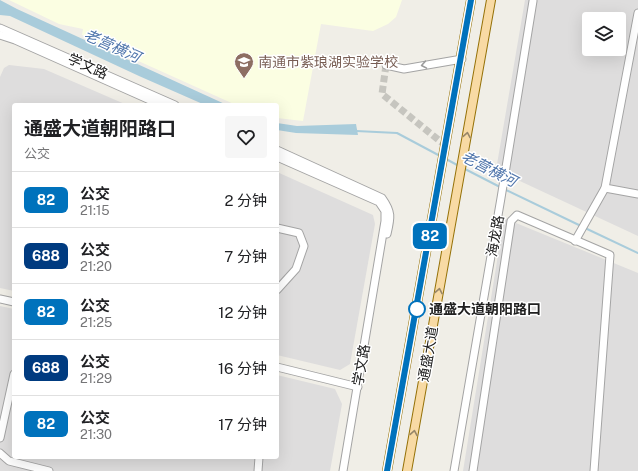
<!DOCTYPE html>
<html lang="zh">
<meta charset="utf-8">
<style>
body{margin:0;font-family:"Public Sans","Noto Sans SC",sans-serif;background:#f6f6f6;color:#202124;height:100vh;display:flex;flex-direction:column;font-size:15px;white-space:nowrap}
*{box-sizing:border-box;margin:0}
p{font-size:13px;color:#757577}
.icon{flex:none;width:22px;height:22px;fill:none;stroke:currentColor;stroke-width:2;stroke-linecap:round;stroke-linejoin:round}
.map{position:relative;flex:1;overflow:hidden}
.details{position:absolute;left:12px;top:103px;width:267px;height:356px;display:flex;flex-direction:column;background:#fff;border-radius:4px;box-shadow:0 4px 16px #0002}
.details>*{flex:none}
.badge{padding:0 8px;border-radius:6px;font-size:14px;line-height:26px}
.tools{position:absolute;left:582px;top:12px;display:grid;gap:8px}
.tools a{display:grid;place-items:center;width:44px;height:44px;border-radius:4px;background:#fff;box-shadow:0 4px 16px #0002;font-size:20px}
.map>.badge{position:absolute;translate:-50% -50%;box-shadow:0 0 0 2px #fff}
.round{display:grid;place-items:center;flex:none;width:42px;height:42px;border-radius:4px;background:#f6f6f6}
.summary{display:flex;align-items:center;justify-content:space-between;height:68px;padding:0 12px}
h1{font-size:19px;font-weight:700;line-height:30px}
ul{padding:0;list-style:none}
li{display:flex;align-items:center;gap:12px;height:56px;padding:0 12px;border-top:1px solid #e0e0e0}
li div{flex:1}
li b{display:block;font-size:15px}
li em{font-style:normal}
li .badge{min-width:44px;font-weight:700;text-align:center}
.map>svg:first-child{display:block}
</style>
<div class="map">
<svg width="638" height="471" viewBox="0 0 638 471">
<rect width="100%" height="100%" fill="#f0eee7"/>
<g fill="#dedddd" fill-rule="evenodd">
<path d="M525 0H638V236L496 170ZM589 19H619V49H589Z"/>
<path d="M9 65 44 69 127 105H14V291L0 288V77L4 68Z"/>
<path d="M277 172 373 215 375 224 350 364 340 370 277 355Z"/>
<path d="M504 218 638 273V471H463Z"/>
<path d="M0 306 14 309V457H277V375L335 389 342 404 330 471H0Z"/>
</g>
<path fill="#fbfee2" d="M9 0H402L396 17 388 24 373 31 321 24 303 121 277 118V105H236L94 41V37L82 35 83 29 59 24Z"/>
<g fill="#a9ccdb">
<path d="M0 0 17 9 227 105H205L139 76 10 16 0 15Z"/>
<path d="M277 123 297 126 356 124 358 135 296 133 277 130Z"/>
</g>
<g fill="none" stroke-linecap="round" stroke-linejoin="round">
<g stroke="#a9ccdb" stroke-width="2">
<path d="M356 131 397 133 442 157"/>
<path d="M446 159 459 166"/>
<path d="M463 168 500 187"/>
<path d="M504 189 581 226"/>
<path d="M585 228 638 253"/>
</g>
<path stroke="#c6c5bf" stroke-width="7" stroke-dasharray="7 3.5" stroke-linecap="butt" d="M386 65 382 94 446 146"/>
<g stroke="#a4a4a4" stroke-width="9">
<g id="minor">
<path d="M0 28 175 105"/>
<path d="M0 35 15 40 161 105"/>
<path d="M386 65 404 69 462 59"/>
<path d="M277 150 382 198C392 212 391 217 387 234"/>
<path d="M277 157 379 202 385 211V221L343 471"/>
<path d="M605 188 638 194"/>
<path d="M277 228 299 233 304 246 296 269 277 290"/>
<path d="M575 241 605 188 638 13"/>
<path d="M0 299 14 302"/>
<path d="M277 367 358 387"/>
<path d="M0 438 14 374"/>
<path d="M0 453 9 461 49 471"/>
<path d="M258 471 259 457"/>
<path d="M454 471 501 198 533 1"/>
<path d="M473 471 511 221 517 215 610 255 594 471"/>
</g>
</g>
<g stroke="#957107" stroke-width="10">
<g id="major">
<path d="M387 471 471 0"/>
<path d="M407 471 491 0"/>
</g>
</g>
<use href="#minor" stroke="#fff" stroke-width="7"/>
<use href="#major" stroke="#f8daa4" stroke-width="8"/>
</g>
<defs><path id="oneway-chevron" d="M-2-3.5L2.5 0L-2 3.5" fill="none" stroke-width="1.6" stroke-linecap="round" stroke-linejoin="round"/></defs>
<use stroke="#9b9b9b" href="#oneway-chevron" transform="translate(424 65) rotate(170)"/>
<g stroke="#978669">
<use href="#oneway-chevron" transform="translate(467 135) rotate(-80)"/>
<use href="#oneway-chevron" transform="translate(439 291) rotate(-79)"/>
<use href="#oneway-chevron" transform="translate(414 433) rotate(-80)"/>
</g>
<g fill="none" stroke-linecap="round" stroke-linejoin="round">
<g stroke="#fff" stroke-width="9">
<path id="line" d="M387 471 471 0"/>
</g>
<use href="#line" stroke="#0072bc" stroke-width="6"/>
</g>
<defs>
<g id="school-pin" transform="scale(1)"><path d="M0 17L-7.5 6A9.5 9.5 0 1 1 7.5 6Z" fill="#8d6e63" stroke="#fff"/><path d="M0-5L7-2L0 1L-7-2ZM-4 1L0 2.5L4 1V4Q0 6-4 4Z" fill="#fff"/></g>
</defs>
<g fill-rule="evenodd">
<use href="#school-pin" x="244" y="62"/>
</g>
<circle fill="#fff" stroke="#0072bc" stroke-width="2" cx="417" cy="309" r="8"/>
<g text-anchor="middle" stroke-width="3" stroke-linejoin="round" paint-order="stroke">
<g font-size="14" fill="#785e54" stroke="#fff" text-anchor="start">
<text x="258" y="67">南通市紫琅湖实验学校</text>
</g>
<g font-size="14" fill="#202020" stroke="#fff">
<text transform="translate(88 66) rotate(24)" y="5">学文路</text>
<text transform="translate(495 236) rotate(-80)" y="5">海龙路</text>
<text transform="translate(428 354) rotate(-80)" y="5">通盛大道</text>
<text transform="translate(361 365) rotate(-80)" y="5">学文路</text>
</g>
<g font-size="14" font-weight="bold" fill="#202020" stroke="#fff" text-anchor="start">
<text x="429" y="314">通盛大道朝阳路口</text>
</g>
<g font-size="15" font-style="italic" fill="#5076ac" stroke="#fff">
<text transform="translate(112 46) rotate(24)" y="5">老营横河</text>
<text transform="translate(489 169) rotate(27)" y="5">老营横河</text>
</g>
</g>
</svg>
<div class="tools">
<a><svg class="icon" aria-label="layers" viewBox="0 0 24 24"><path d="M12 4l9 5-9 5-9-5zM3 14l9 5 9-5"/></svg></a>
</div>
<b class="badge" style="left:430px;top:236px;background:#0072bc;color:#fff">82</b>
<section class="details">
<div class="summary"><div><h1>通盛大道朝阳路口</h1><p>公交</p></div><a class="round"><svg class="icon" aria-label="heart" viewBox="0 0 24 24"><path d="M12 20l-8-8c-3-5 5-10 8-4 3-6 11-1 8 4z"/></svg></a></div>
<ul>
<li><span class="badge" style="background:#0072bc;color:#fff">82</span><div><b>公交</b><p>21:15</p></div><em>2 分钟</em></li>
<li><span class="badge" style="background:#003b80;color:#fff">688</span><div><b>公交</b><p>21:20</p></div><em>7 分钟</em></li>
<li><span class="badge" style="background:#0072bc;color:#fff">82</span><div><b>公交</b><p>21:25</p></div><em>12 分钟</em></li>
<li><span class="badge" style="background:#003b80;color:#fff">688</span><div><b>公交</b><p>21:29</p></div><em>16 分钟</em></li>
<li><span class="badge" style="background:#0072bc;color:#fff">82</span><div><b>公交</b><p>21:30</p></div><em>17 分钟</em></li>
</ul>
</section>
</div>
